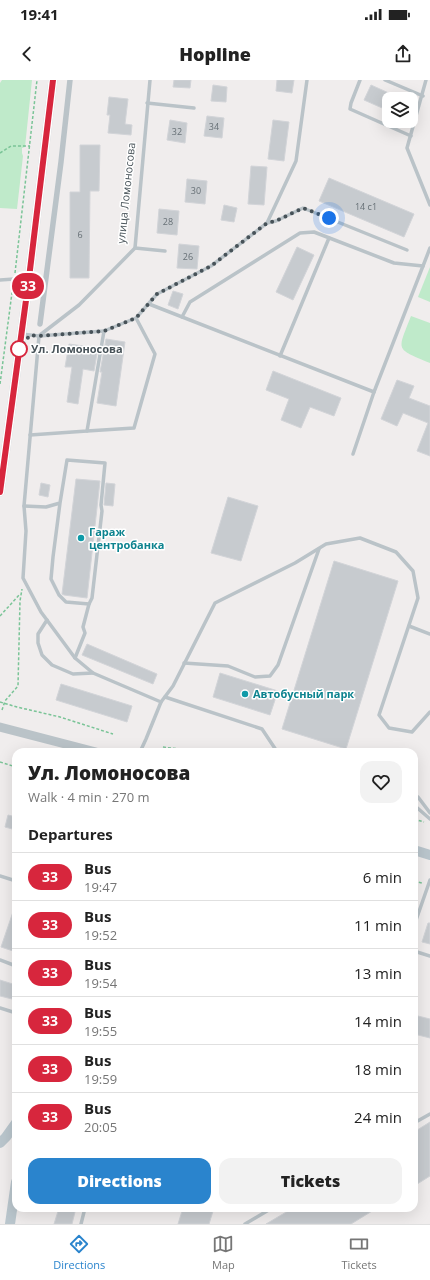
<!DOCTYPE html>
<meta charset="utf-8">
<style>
body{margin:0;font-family:"Open Sans",sans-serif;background:#f2f2f2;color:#222;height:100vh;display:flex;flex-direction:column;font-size:15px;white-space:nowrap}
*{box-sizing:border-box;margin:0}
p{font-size:13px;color:#767676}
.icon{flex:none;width:22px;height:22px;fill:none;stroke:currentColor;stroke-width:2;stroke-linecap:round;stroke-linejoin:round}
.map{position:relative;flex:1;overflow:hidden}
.details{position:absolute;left:12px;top:668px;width:406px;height:464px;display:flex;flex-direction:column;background:#fff;border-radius:12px;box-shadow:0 4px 16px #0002}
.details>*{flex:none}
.badge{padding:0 8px;border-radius:13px;font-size:14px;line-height:26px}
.controls{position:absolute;left:382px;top:12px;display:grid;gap:8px}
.controls a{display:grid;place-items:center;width:36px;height:36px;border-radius:8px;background:#fff;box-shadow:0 4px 16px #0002;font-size:20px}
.you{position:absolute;width:20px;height:20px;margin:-10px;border:3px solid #fff;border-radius:50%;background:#1a73e8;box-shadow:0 0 0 6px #1a73e833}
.map>.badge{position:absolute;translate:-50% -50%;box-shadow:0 0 0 2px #fff}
h2{padding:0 16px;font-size:15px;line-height:36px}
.round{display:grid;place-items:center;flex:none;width:42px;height:42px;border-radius:12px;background:#f2f2f2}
.head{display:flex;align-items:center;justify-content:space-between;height:68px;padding:0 16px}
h1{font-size:19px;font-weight:800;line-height:30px}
.button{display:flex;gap:8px;margin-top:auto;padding:8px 16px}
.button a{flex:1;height:46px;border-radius:12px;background:#2a84cd;color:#fff;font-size:16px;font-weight:800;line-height:46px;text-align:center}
.button a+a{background:#f2f2f2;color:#222}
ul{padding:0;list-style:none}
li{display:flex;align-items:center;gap:12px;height:48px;padding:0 16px;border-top:1px solid #e0e0e0}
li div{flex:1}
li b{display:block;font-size:15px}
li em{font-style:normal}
li .badge{min-width:44px;font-weight:700;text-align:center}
.status{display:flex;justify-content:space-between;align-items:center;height:28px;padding:0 20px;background:#fff;direction:ltr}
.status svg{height:11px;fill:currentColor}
header{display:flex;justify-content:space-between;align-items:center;height:52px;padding:0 16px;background:#fff;font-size:18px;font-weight:800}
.menu{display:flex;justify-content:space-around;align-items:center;height:56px;border-top:1px solid #e0e0e0;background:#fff;font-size:11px;color:#767676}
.menu a{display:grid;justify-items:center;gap:2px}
.menu .active{color:#2a84cd}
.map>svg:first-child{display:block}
</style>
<div class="status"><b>19:41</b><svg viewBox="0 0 49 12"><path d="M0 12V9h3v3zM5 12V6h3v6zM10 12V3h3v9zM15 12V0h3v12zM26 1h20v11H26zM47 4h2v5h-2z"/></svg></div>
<header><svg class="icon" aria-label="back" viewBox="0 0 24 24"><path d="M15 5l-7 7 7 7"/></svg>Hopline<svg class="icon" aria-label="share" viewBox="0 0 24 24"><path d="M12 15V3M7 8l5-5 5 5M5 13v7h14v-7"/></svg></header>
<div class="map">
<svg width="430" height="1144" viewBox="0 0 430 1144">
<rect width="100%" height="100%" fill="#f0eded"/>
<g fill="#bfeaca">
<path d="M2 0H32L25 67 22 68V73L23 76 17 129 0 128V3Z"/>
<path d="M430 187V222L418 217Z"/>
<path d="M411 236 430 243V283C395 268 397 272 411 236Z"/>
</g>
<g fill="#c7cbcf" stroke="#d2d4d8">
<path d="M174 0H191L190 8 173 7Z"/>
<path d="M277 0H294L292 13 276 11Z"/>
<path d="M213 5 227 7 226 22 211 21Z"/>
<path d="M371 5 402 19H389V31L364 20Z"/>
<path d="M109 17 128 19 125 44 132 45 131 55 108 53 110 35H107Z"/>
<path d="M207 36 224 38 222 58 204 56Z"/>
<path d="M170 40 187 43 185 63 167 60Z"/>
<path d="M273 40 289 42 284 81 268 79Z"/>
<path d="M80 65H100L99 111H90L89 198H70V112H80Z"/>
<path d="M251 86 267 87 264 125 248 124Z"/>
<path d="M329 98 414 134 404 157 319 121Z"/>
<path d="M187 99 207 101 205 124 185 122Z"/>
<path d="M224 125 237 128 234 142 221 140Z"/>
<path d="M159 129 179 131 177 155 157 153Z"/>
<path d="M179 164 199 166 197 189 177 188Z"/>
<path d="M297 167 314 175 293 220 276 212Z"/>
<path d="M173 211 183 214 178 229 168 225Z"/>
<path d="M106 259 125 262 116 326 97 323 102 292H100Z"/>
<path d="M69 264 98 268 94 291 83 289 78 324 67 322 72 287H65Z"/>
<path d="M273 291 341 318 334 336 310 327 301 348 281 340 289 319 266 310Z"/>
<path d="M397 300 414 306 409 318 430 326V376L417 371 428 343 403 333 397 346 381 339Z"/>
<path d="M76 399 100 401 87 518 64 515 62 514Z"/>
<path d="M41 403 50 405 48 417 39 415Z"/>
<path d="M106 403 115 404 113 426 104 425Z"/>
<path d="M228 417 258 426 241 481 211 473Z"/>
<path d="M334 481 398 501 346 669 282 649Z"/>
<path d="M87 564 157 594 153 604 82 575Z"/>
<path d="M220 593 278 611 270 635 213 617Z"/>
<path d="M61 604 132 626 127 642 56 620Z"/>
<path d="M8 735 16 737V750L5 747Z"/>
<path d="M15 826H16V872L1 867Z"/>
<path d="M428 843H430V864L422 862Z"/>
<path d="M0 900 16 905V920L0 916Z"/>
<path d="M414 935 430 939V958L414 954Z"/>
<path d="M430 1042V1096L414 1106V1052Z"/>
<path d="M59 1128H76L72 1144H54Z"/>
<path d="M183 1128H214L209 1144H178Z"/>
<path d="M293 1128H377L351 1144H266Z"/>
</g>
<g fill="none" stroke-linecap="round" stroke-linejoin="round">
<g stroke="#7ac497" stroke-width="1.5" stroke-dasharray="3 2" stroke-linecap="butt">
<path d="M0 73 11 66H30"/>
<path d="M15 193 37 0"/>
<path d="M0 304 13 205"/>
<path d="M0 536 20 514"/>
<path d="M0 622 17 627 60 637 113 654"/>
<path d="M2 630 5 621 18 606 20 521 22 509"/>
<path d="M163 667 179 669 189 672"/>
<path d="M0 682 16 687"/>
<path d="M414 739 424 742"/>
<path d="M414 801 422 803"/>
</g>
<g stroke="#bac3c8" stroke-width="3.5">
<path d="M360 0 351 23 350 29 411 56"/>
<path d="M385 0 423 16"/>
<path d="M426 0 407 68 430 125"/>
<path d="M147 23 194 28"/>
<path d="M267 143 276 141 303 128 407 170"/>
<path d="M135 168 165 171"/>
<path d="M0 200 28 198"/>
<path d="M149 224 374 312"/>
<path d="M182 237 190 222 300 153 314 152 394 183 423 186"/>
<path d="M21 254 39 256 104 251 136 238 157 214 211 186 267 143 296 81 307 0"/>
<path d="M40 255 79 225 135 168 150 0"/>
<path d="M39 256 24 426 26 451 23 498 41 532 75 578 93 593 161 622 146 659 140 672"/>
<path d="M280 276 329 158"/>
<path d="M87 351 134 348 155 274 136 238"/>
<path d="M30 355 87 351 104 251"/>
<path d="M353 374 374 312 430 168"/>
<path d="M24 426 46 427 60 423 53 477 51 499 59 515 66 522 89 524 92 518 102 431 101 425 105 383 67 380 60 423"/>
<path d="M47 540 38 554V563L42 575 52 585 73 594 93 593"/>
<path d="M409 546 430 554"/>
<path d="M75 578 85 553 83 547 89 524"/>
<path d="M184 583 228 586 255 597 270 596 278 585 319 469"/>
<path d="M165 617 262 649 276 670 281 672"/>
<path d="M161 622 173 606 215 523 295 483 326 464 360 458 396 472 413 491 418 518 379 635 389 648 412 652 430 632"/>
<path d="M414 716 418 717 430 733"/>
<path d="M414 725 430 739"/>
<path d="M0 796 16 801"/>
<path d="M414 846 430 800"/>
<path d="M414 871 430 876"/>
<path d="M0 880 16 886"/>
<path d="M0 928 16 933"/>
<path d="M414 1043 430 1034"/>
<path d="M81 1144 85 1128"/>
<path d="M245 1144 272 1128"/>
</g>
<path stroke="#bac3c8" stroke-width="5.5" d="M40 244 61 82 70 0"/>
<g stroke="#bac3c8" stroke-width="9">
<path d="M0 412 29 198 53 0"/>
<path d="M0 647 96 672"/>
</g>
<g stroke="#bac6cd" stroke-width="10">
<path d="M414 770 430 775"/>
<path d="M0 1063 6 1057 16 1043"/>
<path d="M10 1144 16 1102"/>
</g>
</g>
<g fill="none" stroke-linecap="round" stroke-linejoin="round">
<g stroke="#fff" stroke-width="9">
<path id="line" d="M0 412 29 198 53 0"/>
</g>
<use href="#line" stroke="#d7263d" stroke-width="6"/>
<path stroke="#475258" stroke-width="4" stroke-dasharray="0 7.2" d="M19 269 30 255 39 256 104 251 136 238 157 214 211 186 267 143 276 141 303 128 329 138"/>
</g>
<circle fill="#fff" stroke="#d7263d" stroke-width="2" cx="19" cy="269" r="8"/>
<g fill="#0f9aa8" stroke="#fff" stroke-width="1.5">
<circle cx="81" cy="458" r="4"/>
<circle cx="245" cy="614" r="4"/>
</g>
<g text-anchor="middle" stroke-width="3" stroke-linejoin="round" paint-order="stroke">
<g font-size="9" fill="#677076">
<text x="214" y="50">34</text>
<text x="177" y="55">32</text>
<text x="196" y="114">30</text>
<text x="366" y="130">14 с1</text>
<text x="168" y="145">28</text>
<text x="80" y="158">6</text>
<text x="188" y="180">26</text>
</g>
<g font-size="11" fill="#475258" stroke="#fff">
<text transform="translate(126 113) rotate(-84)" y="4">улица Ломоносова</text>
</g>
<g font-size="11" font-weight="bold" fill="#475258" stroke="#fff" text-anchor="start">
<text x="31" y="273">Ул. Ломоносова</text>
</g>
<g font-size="11" font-weight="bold" fill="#0d838f" stroke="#fff" text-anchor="start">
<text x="89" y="456">Гараж<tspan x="89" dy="13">центробанка</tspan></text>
<text x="253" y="618">Автобусный парк</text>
</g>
</g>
</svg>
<div class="controls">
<a><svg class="icon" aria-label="layers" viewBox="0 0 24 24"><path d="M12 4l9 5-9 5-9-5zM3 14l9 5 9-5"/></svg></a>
</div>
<div class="you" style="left:329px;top:138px"></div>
<b class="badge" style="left:28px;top:206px;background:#d7263d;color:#fff">33</b>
<section class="details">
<div class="head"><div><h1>Ул. Ломоносова</h1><p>Walk · 4 min · 270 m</p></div><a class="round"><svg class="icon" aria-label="heart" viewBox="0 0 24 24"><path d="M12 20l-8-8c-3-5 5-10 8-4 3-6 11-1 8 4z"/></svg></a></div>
<h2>Departures</h2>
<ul>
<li><span class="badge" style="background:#d7263d;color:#fff">33</span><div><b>Bus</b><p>19:47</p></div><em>6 min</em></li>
<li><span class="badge" style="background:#d7263d;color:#fff">33</span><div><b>Bus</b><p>19:52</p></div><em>11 min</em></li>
<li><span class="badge" style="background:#d7263d;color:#fff">33</span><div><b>Bus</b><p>19:54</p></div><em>13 min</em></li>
<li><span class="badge" style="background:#d7263d;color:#fff">33</span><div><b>Bus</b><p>19:55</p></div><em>14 min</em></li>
<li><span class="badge" style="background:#d7263d;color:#fff">33</span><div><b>Bus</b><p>19:59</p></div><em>18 min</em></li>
<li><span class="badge" style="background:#d7263d;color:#fff">33</span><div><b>Bus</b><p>20:05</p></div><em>24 min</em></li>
</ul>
<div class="button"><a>Directions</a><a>Tickets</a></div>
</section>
</div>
<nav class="menu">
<a class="active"><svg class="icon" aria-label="directions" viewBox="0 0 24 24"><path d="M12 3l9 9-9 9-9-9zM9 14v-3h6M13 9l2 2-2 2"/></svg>Directions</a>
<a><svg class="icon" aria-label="map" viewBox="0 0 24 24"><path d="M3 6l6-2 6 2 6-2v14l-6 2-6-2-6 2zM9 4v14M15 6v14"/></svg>Map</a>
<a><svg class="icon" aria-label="tickets" viewBox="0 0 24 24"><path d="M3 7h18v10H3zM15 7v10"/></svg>Tickets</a>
</nav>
